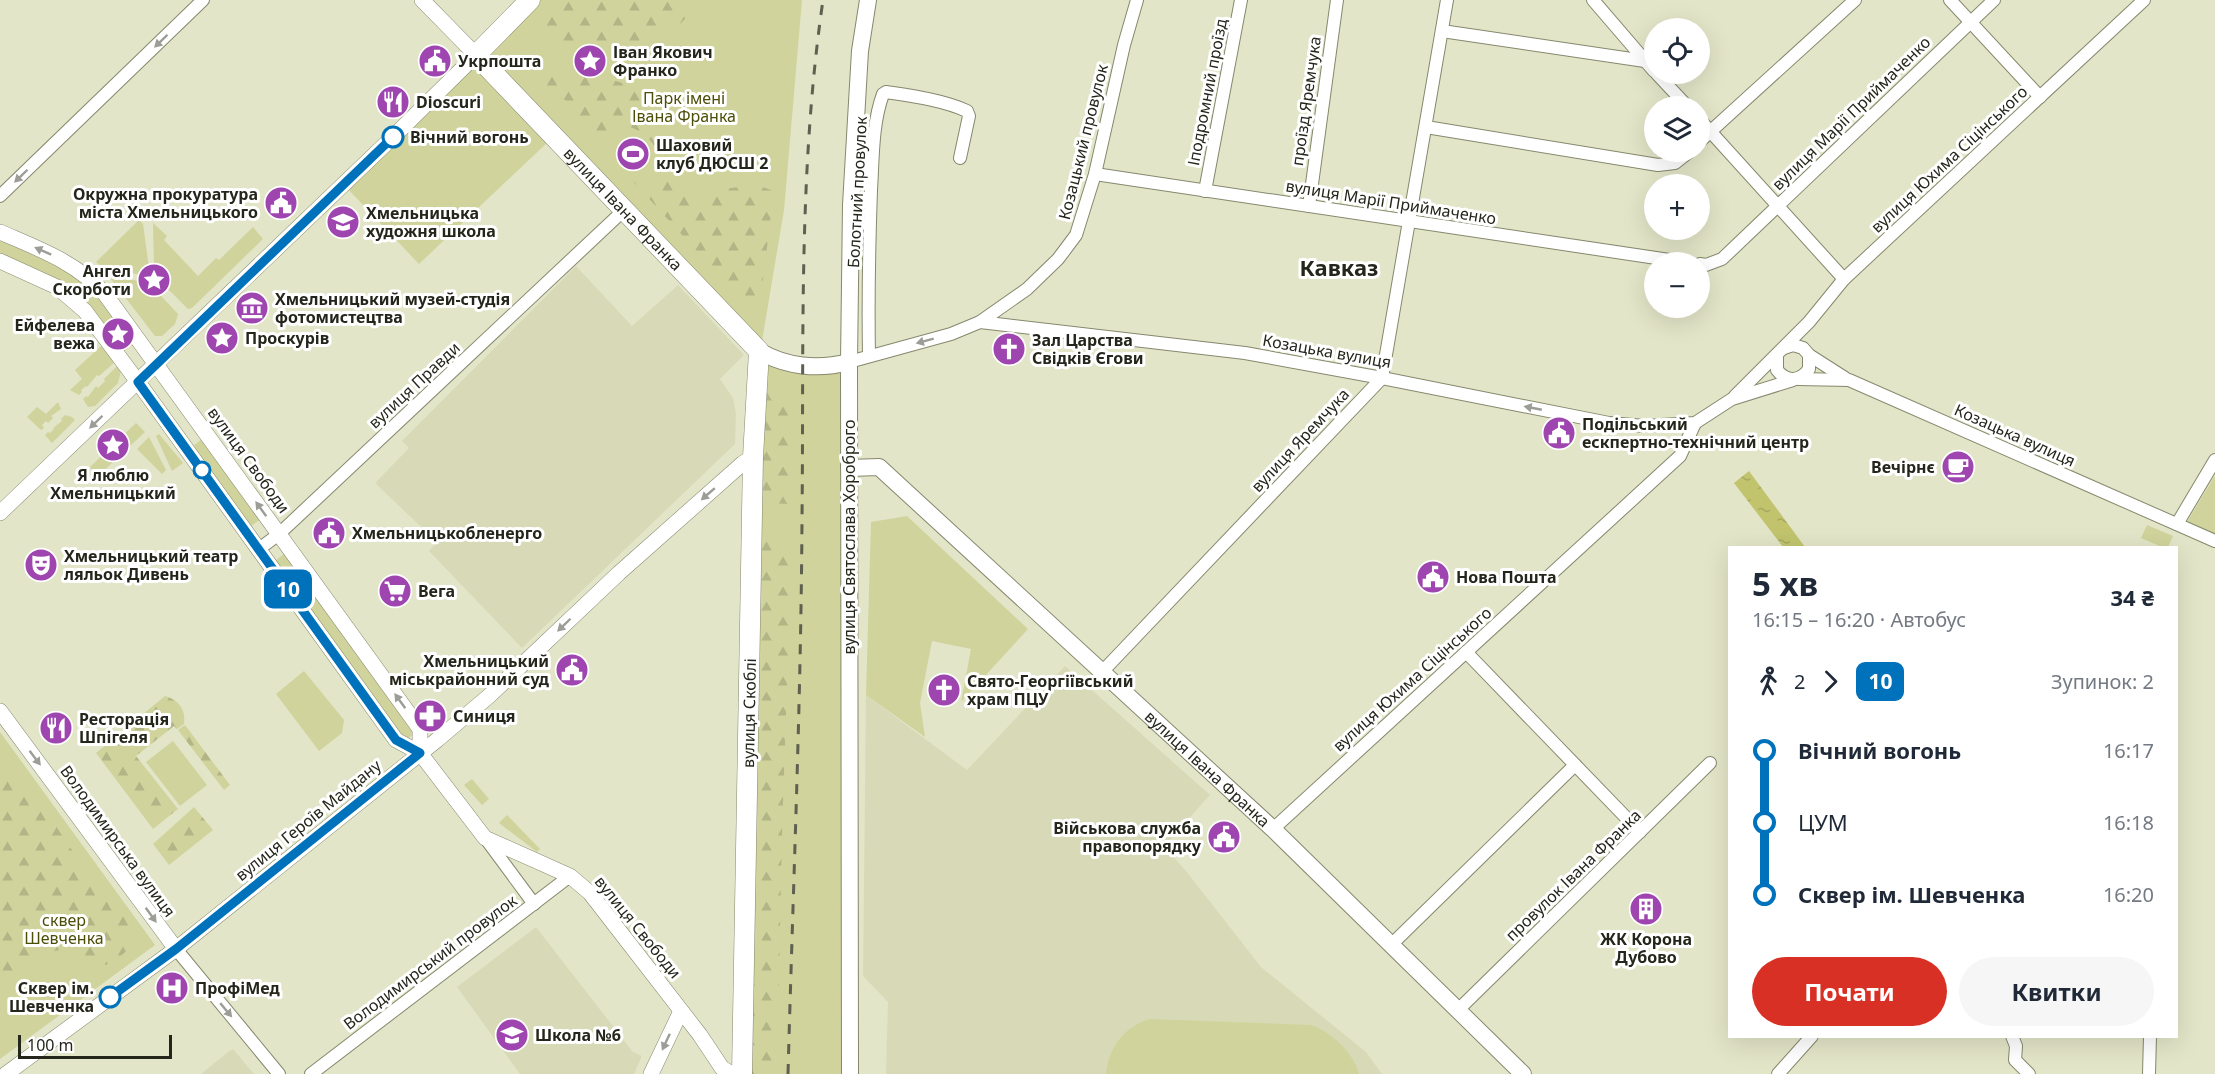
<!DOCTYPE html>
<html lang="uk">
<meta charset="utf-8">
<style>
body{margin:0;font-family:"Noto Sans",sans-serif;background:#f6f6f7;color:#1f2937;height:100vh;display:flex;flex-direction:column;font-size:22px;white-space:nowrap}
*{box-sizing:border-box;margin:0}
p{font-size:20px;color:#747a83}
.icon{flex:none;width:33px;height:33px;fill:none;stroke:currentColor;stroke-width:2;stroke-linecap:round;stroke-linejoin:round}
.map{position:relative;flex:1;overflow:hidden}
.sheet{position:absolute;left:1728px;top:546px;width:450px;height:492px;display:flex;flex-direction:column;background:#fff;border-radius:0px;box-shadow:0 6px 24px #0002}
.sheet>*{flex:none}
.badge{padding:0 12px;border-radius:9px;font-size:21px;line-height:39px}
.tools{position:absolute;left:1644px;top:18px;display:grid;gap:12px}
.tools a{display:grid;place-items:center;width:66px;height:66px;border-radius:50%;background:#fff;box-shadow:0 6px 24px #0002;font-size:30px}
.scale{position:absolute;left:18px;bottom:15px;width:154px;box-sizing:border-box;padding-left:6px;border:3px solid #25261b;border-top:0;font-size:16px;line-height:21px;white-space:nowrap;color:#25261b;-webkit-text-stroke:4px #fff;paint-order:stroke}
.map>.badge{position:absolute;translate:-50% -50%;box-shadow:0 0 0 3px #fff}
.legs{display:flex;align-items:center;gap:9px;height:66px;padding:0 24px;font-size:20px}
.legs p{margin-inline-start:auto}
.overview{display:flex;align-items:center;justify-content:space-between;height:102px;padding:0 24px}
h1{font-size:33px;font-weight:700;line-height:45px}
.cta{display:flex;gap:12px;margin-top:auto;padding:12px 24px}
.cta a{flex:1;height:69px;border-radius:36px;background:#d93025;color:#fff;font-size:24px;font-weight:700;line-height:69px;text-align:center}
.cta a+a{background:#f6f6f7;color:#1f2937}
ul{padding:0 24px;list-style:none}
li{display:flex;align-items:center;gap:21px;height:72px;font-size:22px}
li i{display:grid;place-items:center;width:9px;height:100%;margin:0 8px;background:currentColor}
li i::after{content:'';width:15px;height:15px;margin:-8px;border:4px solid;border-radius:50%;background:#fff}
li p{margin-inline-start:auto}
li:first-child i{background:linear-gradient(#0000 50%,currentColor 0)}
li:last-child i{background:linear-gradient(currentColor 50%,#0000 0)}
.map>svg:first-child{display:block}
</style>
<div class="map">
<svg width="2215" height="1074" viewBox="0 0 2215 1074">
<defs>
<pattern id="forest-firs" width="22" height="20" patternUnits="userSpaceOnUse" patternTransform="scale(1.5)"><rect width="22" height="20" fill="#d0d39b"/><path d="M5 1l3.5 6h-7zM16 11l3.5 6h-7z" fill="#b2b585"/></pattern>
<pattern id="water-ripples" width="26" height="14" patternUnits="userSpaceOnUse" patternTransform="scale(1.5)"><rect width="26" height="14" fill="#c1c46d"/><path d="M2 4q2-2 4 0t4 0M15 11q2-2 4 0t4 0" fill="none" stroke="#a6a85e"/></pattern>
</defs>
<rect width="100%" height="100%" fill="#e3e5c8"/>
<g fill="#d8dab7">
<path d="M576 266 632 326 678 285 744 355 720 379 733 398 736 413 735 444 522 648 429 551 437 542 377 485 376 482 409 448 402 441Z"/>
<path d="M1065 666 1210 795 1164 846 1186 871 1261 967 1366 1052 1382 1074H886L888 1002 863 976 866 695 967 770Z"/>
<path d="M536 927 633 1052 642 1056 634 1074H520L457 987Z"/>
<path d="M233 1049 254 1074H201L228 1052Z"/>
</g>
<g fill="#d0d39b">
<path d="M536 0H802L784 210 762 341 483 55Z"/>
<path d="M476 62 550 140 419 264 346 187Z"/>
<path d="M139 220 143 224 150 276 104 269 96 262Z"/>
<path d="M153 223 167 236 164 240 198 276 216 258 219 260 253 227 263 239 192 308 188 309 168 289C170 277 166 269 154 267Z"/>
<path d="M0 238 58 263 94 289 135 343 123 352 89 308 0 255Z"/>
<path d="M108 275 139 281C140 293 150 299 161 296L178 314 175 324 162 336H155Z"/>
<path d="M101 346 115 362 99 376 97 375 87 387 86 386 81 390 82 392 79 395 70 390 82 379 75 370Z"/>
<path d="M767 356 844 367 846 1074H747L757 541Z"/>
<path d="M117 366 121 371 118 383 95 406 88 407 83 399 86 396 88 397 96 386 98 388 105 381 104 379Z"/>
<path d="M58 402 61 409 51 416 53 418 48 423 46 421 42 425 44 428 41 430 27 417 37 407 46 414Z"/>
<path d="M65 415 72 417 75 420 52 443 45 435 48 432 50 433 54 429 53 428 62 421 61 419Z"/>
<path d="M136 423 145 432 98 476 90 467Z"/>
<path d="M159 434 183 463 172 471 156 436Z"/>
<path d="M149 437 166 470 162 474 137 449Z"/>
<path d="M202 439 261 519 251 526 192 447Z"/>
<path d="M2214 477H2215V535L2187 522Z"/>
<path d="M907 516 1028 629 961 702 971 649 932 641 920 703 925 737 866 695 871 522Z"/>
<path d="M2147 525 2173 536 2168 547H2162L2141 538Z"/>
<path d="M285 553 414 734 403 742 275 561Z"/>
<path d="M304 671 344 720 342 733 319 751 276 694Z"/>
<path d="M0 732 155 945 0 1059Z"/>
<path d="M173 741 207 785 180 806 146 762Z"/>
<path d="M472 779 489 799 482 805 464 785Z"/>
<path d="M507 815 540 849 537 852 499 823Z"/>
<path d="M1150 1019 1312 1025C1333 1034 1353 1052 1359 1074H1106C1108 1048 1125 1026 1150 1019Z"/>
</g>
<g fill="url(#forest-firs)" fill-rule="evenodd">
<path d="M571 0H693C691 6 688 16 683 21 660 46 578 51 547 44L542 36 546 22Z"/>
<path d="M559 74 616 81 632 86 644 101 665 157 683 184 695 192 749 186 762 187 774 191 762 288 756 302 748 305 735 298 682 235 582 125C578 118 575 108 569 103 558 93 552 98 540 83L543 77ZM614 123C623 125 634 127 642 133 659 144 669 174 646 184 627 173 615 157 604 139L607 127Z"/>
<path d="M765 384 794 392 792 504 760 503Z"/>
<path d="M757 541H792L782 832 777 1074H747Z"/>
<path d="M165 696C179 700 186 710 184 724L177 729 174 726 136 756 178 809 153 829 96 753Z"/>
<path d="M185 725 230 785 224 790 178 730Z"/>
<path d="M0 768C36 785 50 819 72 850 92 879 117 904 135 934 130 952 121 956 106 965L89 961 77 953 63 949 51 952 25 968 0 977Z"/>
<path d="M194 807 213 830 169 865 153 844Z"/>
</g>
<path fill="url(#water-ripples)" d="M1749 471 1805 547H1783L1734 483Z"/>
<g fill="none" stroke-linecap="round" stroke-linejoin="round">
<g stroke="#86886d" stroke-width="14">
<g id="minor">
<path d="M1593 0 1654 71"/>
<path d="M1950 0 2040 97"/>
<path d="M1442 31 1645 61"/>
<path d="M1657 74 1687 106"/>
<path d="M1700 120 1844 279"/>
<path d="M1426 127 1658 165 1675 163 1689 152"/>
<path d="M1700 141 1855 0"/>
<path d="M1095 174 1683 262"/>
<path d="M1205 191 1241 0"/>
<path d="M0 196 203 0"/>
<path d="M1309 206 1337 0"/>
<path d="M1700 264 1706 265 1722 259 1994 0"/>
<path d="M980 322 1027 289 1058 259 1076 235 1095 174 1124 45 1137 0"/>
<path d="M1784 348 1793 345 1803 348 1809 355 1845 378"/>
<path d="M1777 355V370C1786 382 1800 382 1809 369V355"/>
<path d="M869 356C868 301 869 246 871 190 873 159 872 124 883 94L886 92C912 96 943 100 967 111L969 116 960 158"/>
<path d="M849 362 951 334 980 322 1245 353 1382 378 1609 423 1645 426 1695 423 1732 399 1793 380"/>
<path d="M1798 379 1849 380 2215 541"/>
<path d="M1735 396 1809 322 1844 279 2144 0"/>
<path d="M2177 524 2215 460"/>
<path d="M259 549 279 534 623 211"/>
<path d="M1466 652 1640 832"/>
<path d="M1102 672 1382 378 1447 0"/>
<path d="M1273 829 1680 456 1695 423"/>
<path d="M486 839 534 904"/>
<path d="M1391 945 1575 765"/>
<path d="M176 949 279 1074"/>
<path d="M1458 1010 1710 763"/>
<path d="M2012 1036 2016 1046 2015 1060 2029 1074"/>
<path d="M311 1074 570 876"/>
<path d="M1778 1074 1812 1036"/>
<path d="M2149 1074 2150 1036"/>
</g>
</g>
<g stroke="#86886d" stroke-width="16">
<g id="tertiary">
<path d="M0 232C39 249 76 262 105 294L420 729V753"/>
<path d="M0 261 57 287 85 311 138 382 396 740 420 753 485 838 570 876 590 893 700 1035 722 1068 732 1074"/>
<path d="M0 513 394 136 476 55 422 0"/>
<path d="M0 711 176 949"/>
<path d="M6 1074 176 949 437 740 489 696 619 573 743 463 753 457"/>
<path d="M651 1074 681 1011"/>
</g>
</g>
<g stroke="#86886d" stroke-width="18">
<g id="secondary">
<path d="M759 351C786 367 818 370 849 362"/>
<path id="s1" d="M849 468 879 467 1273 829 1523 1074"/>
<path d="M850 1074 849 362 851 205 860 51 868 0"/>
</g>
</g>
<g stroke="#86886d" stroke-width="21">
<g id="primary">
<path id="s2" d="M530 0 476 55 759 351 753 457 742 1074"/>
</g>
</g>
<use href="#minor" stroke="#fff" stroke-width="12"/>
<use href="#tertiary" stroke="#fff" stroke-width="15"/>
<use href="#secondary" stroke="#fff" stroke-width="16"/>
<use href="#primary" stroke="#fff" stroke-width="20"/>
<path stroke="#5f604f" stroke-width="3" stroke-dasharray="10 10" stroke-linecap="butt" d="M788 1074C793 889 801 703 802 518 804 345 798 171 823 0"/>
</g>
<defs><path id="oneway-solid" d="M-6-.8H1V-3.2L6.5 0L1 3.2V.8H-6Z" transform="scale(1.5)"/></defs>
<g fill="#9d9d98">
<use href="#oneway-solid" transform="translate(161 41) rotate(136)"/>
<use href="#oneway-solid" transform="translate(21 176) rotate(136)"/>
<use href="#oneway-solid" transform="translate(43 251) rotate(-156)"/>
<use href="#oneway-solid" transform="translate(925 341) rotate(165)"/>
<use href="#oneway-solid" transform="translate(1533 408) rotate(-169)"/>
<use href="#oneway-solid" transform="translate(96 422) rotate(136)"/>
<use href="#oneway-solid" transform="translate(708 494) rotate(139)"/>
<use href="#oneway-solid" transform="translate(261 509) rotate(-126)"/>
<use href="#oneway-solid" transform="translate(564 625) rotate(136)"/>
<use href="#oneway-solid" transform="translate(400 701) rotate(-126)"/>
<use href="#oneway-solid" transform="translate(35 758) rotate(53)"/>
<use href="#oneway-solid" transform="translate(151 915) rotate(54)"/>
<use href="#oneway-solid" transform="translate(226 1010) rotate(50)"/>
<use href="#oneway-solid" transform="translate(666 1042) rotate(115)"/>
</g>
<g fill="none" stroke-linecap="round" stroke-linejoin="round">
<g stroke="#fff" stroke-width="14">
<path id="line-1" d="M110 997 176 949 420 753 396 740 138 382 393 137"/>
</g>
<use href="#line-1" stroke="#0072bc" stroke-width="9"/>
</g>
<defs>
<g id="civic-disc" transform="scale(1.725)"><circle r="9.5" fill="#9e45b0" stroke="#fff"/><path d="M-.6-6.5H3V-4.5H.6V-3L4-1V1h2V6H-6V1h2V-1L-.6-3ZM-1.2 2.5V6h2.4V2.5Z" fill="#fff"/></g>
<g id="sight-disc" transform="scale(1.725)"><circle r="9.5" fill="#9e45b0" stroke="#fff"/><path d="M0-6L1.8-2.2L6-1.7L2.9 1.2L3.7 5.4L0 3.3L-3.7 5.4L-2.9 1.2L-6-1.7L-1.8-2.2Z" fill="#fff"/></g>
<g id="restaurant-disc" transform="scale(1.725)"><circle r="9.5" fill="#9e45b0" stroke="#fff"/><path d="M-5-6h1v4h1v-4h1v4h1v-4h1v5L-1.5 .5V6h-2V.5L-5-1ZM5-6V6H3V1.5H1.5Q1.5-4 5-6Z" fill="#fff"/></g>
<g id="stadium-disc" transform="scale(1.725)"><circle r="9.5" fill="#9e45b0" stroke="#fff"/><path d="M0-5a6.5 5 0 1 0 0 10a6.5 5 0 1 0 0-10ZM-3.5-1.8h7v3.6h-7Z" fill="#fff"/></g>
<g id="school-disc" transform="scale(1.725)"><circle r="9.5" fill="#9e45b0" stroke="#fff"/><path d="M0-5L7-2L0 1L-7-2ZM-4 1L0 2.5L4 1V4Q0 6-4 4Z" fill="#fff"/></g>
<g id="museum-disc" transform="scale(1.725)"><circle r="9.5" fill="#9e45b0" stroke="#fff"/><path d="M0-6L6-3V-2H-6V-3ZM-5-1h2V3h-2ZM-1-1h2V3h-2ZM3-1h2V3H3ZM-6 4H6V6H-6Z" fill="#fff"/></g>
<g id="church-disc" transform="scale(1.725)"><circle r="9.5" fill="#9e45b0" stroke="#fff"/><path d="M-1.2-6h2.4v3.5h3.3v2.4h-3.3V6h-2.4V-.1h-3.3v-2.4h3.3Z" fill="#fff"/></g>
<g id="cafe-disc" transform="scale(1.725)"><circle r="9.5" fill="#9e45b0" stroke="#fff"/><path d="M-5.5-4.5H6V0H3Q3 3.5 0 3.5H-2.5Q-5.5 3.5-5.5 0ZM3-3.2v2h1.7v-2ZM-6 4.5H4V6H-6Z" fill="#fff"/></g>
<g id="theatre-disc" transform="scale(1.725)"><circle r="9.5" fill="#9e45b0" stroke="#fff"/><path d="M-5-5.5Q0-4 5-5.5V0Q5 5 0 6Q-5 5-5 0ZM-3.3-2.5H-1v1.5H-3.3ZM1-2.5H3.3v1.5H1ZM-2.8 1Q0 5.5 2.8 1Z" fill="#fff"/></g>
<g id="supermarket-disc" transform="scale(1.725)"><circle r="9.5" fill="#9e45b0" stroke="#fff"/><path d="M-6-5.5h2.5l.6 2H6L4.5 2H-2.5L-4.4-4H-6ZM-1.5 3.2a1.3 1.3 0 1 0 .1 0ZM3 3.2a1.3 1.3 0 1 0 .1 0Z" fill="#fff"/></g>
<g id="pharmacy-disc" transform="scale(1.725)"><circle r="9.5" fill="#9e45b0" stroke="#fff"/><path d="M-2-6h4v4h4v4h-4v4h-4v-4h-4v-4h4Z" fill="#fff"/></g>
<g id="building-disc" transform="scale(1.725)"><circle r="9.5" fill="#9e45b0" stroke="#fff"/><path d="M-4-6H4V6H1V3H-1V6H-4ZM-2.5-4.3h1.7v1.8h-1.7ZM.8-4.3h1.7v1.8H.8ZM-2.5-1h1.7V.8h-1.7ZM.8-1h1.7V.8H.8Z" fill="#fff"/></g>
<g id="hospital-disc" transform="scale(1.725)"><circle r="9.5" fill="#9e45b0" stroke="#fff"/><path d="M-5-5h3v3.5h4V-5h3V5h-3V1.5h-4V5h-3Z" fill="#fff"/></g>
</defs>
<g fill-rule="evenodd">
<use href="#civic-disc" x="435" y="61"/>
<use href="#sight-disc" x="590" y="61"/>
<use href="#restaurant-disc" x="393" y="102"/>
<use href="#stadium-disc" x="633" y="154"/>
<use href="#civic-disc" x="281" y="203"/>
<use href="#school-disc" x="343" y="222"/>
<use href="#sight-disc" x="154" y="280"/>
<use href="#museum-disc" x="252" y="308"/>
<use href="#sight-disc" x="118" y="334"/>
<use href="#sight-disc" x="222" y="338"/>
<use href="#church-disc" x="1009" y="349"/>
<use href="#civic-disc" x="1559" y="433"/>
<use href="#sight-disc" x="113" y="445"/>
<use href="#cafe-disc" x="1958" y="467"/>
<use href="#civic-disc" x="329" y="533"/>
<use href="#theatre-disc" x="41" y="565"/>
<use href="#civic-disc" x="1433" y="577"/>
<use href="#supermarket-disc" x="395" y="591"/>
<use href="#civic-disc" x="572" y="670"/>
<use href="#church-disc" x="944" y="690"/>
<use href="#pharmacy-disc" x="430" y="716"/>
<use href="#restaurant-disc" x="56" y="728"/>
<use href="#civic-disc" x="1224" y="837"/>
<use href="#building-disc" x="1646" y="909"/>
<use href="#hospital-disc" x="172" y="988"/>
<use href="#school-disc" x="512" y="1035"/>
</g>
<g fill="#fff" stroke="#0072bc" stroke-width="3">
<circle cx="393" cy="137" r="10"/>
<circle cx="202" cy="470" r="8"/>
<circle cx="110" cy="997" r="10"/>
</g>
<g text-anchor="middle" stroke-width="6" stroke-linejoin="round" paint-order="stroke">
<g font-size="16" font-weight="bold" fill="#25261b" stroke="#fff" text-anchor="start">
<text x="613" y="58">Іван Якович<tspan x="613" dy="18">Франко</tspan></text>
<text x="458" y="67">Укрпошта</text>
<text x="416" y="108">Dioscuri</text>
<text x="656" y="151">Шаховий<tspan x="656" dy="18">клуб ДЮСШ 2</tspan></text>
<text x="258" y="200" text-anchor="end">Окружна прокуратура<tspan x="258" dy="18">міста Хмельницького</tspan></text>
<text x="366" y="219">Хмельницька<tspan x="366" dy="18">художня школа</tspan></text>
<text x="131" y="277" text-anchor="end">Ангел<tspan x="131" dy="18">Скорботи</tspan></text>
<text x="275" y="305">Хмельницький музей-студія<tspan x="275" dy="18">фотомистецтва</tspan></text>
<text x="95" y="331" text-anchor="end">Ейфелева<tspan x="95" dy="18">вежа</tspan></text>
<text x="245" y="344">Проскурів</text>
<text x="1032" y="346">Зал Царства<tspan x="1032" dy="18">Свідків Єгови</tspan></text>
<text x="1582" y="430">Подільський<tspan x="1582" dy="18">ескпертно-технічний центр</tspan></text>
<text x="1935" y="473" text-anchor="end">Вечірнє</text>
<text x="113" y="481" text-anchor="middle">Я люблю<tspan x="113" dy="18">Хмельницький</tspan></text>
<text x="352" y="539">Хмельницькобленерго</text>
<text x="64" y="562">Хмельницький театр<tspan x="64" dy="18">ляльок Дивень</tspan></text>
<text x="1456" y="583">Нова Пошта</text>
<text x="418" y="597">Вега</text>
<text x="549" y="667" text-anchor="end">Хмельницький<tspan x="549" dy="18">міськрайонний суд</tspan></text>
<text x="967" y="687">Свято-Георгіївський<tspan x="967" dy="18">храм ПЦУ</tspan></text>
<text x="453" y="722">Синиця</text>
<text x="79" y="725">Ресторація<tspan x="79" dy="18">Шпігеля</tspan></text>
<text x="1201" y="834" text-anchor="end">Військова служба<tspan x="1201" dy="18">правопорядку</tspan></text>
<text x="1646" y="945" text-anchor="middle">ЖК Корона<tspan x="1646" dy="18">Дубово</tspan></text>
<text x="195" y="994">ПрофіМед</text>
<text x="535" y="1041">Школа №6</text>
</g>
<g font-size="16" fill="#25261b" stroke="#fff">
<text transform="translate(1207 92) rotate(-79)" y="6">Іподромний проїзд</text>
<text transform="translate(1306 101) rotate(-82)" y="6">проїзд Яремчука</text>
<text transform="translate(1851 113) rotate(-44)" y="6">вулиця Марії Приймаченко</text>
<text transform="translate(1083 142) rotate(-76)" y="6">Козацький провулок</text>
<text transform="translate(1949 159) rotate(-43)" y="6">вулиця Юхима Сіцінського</text>
<text transform="translate(857 192) rotate(-87)" y="6">Болотний провулок</text>
<text transform="translate(1391 202) rotate(9)" y="6">вулиця Марії Приймаченко</text>
<text dy="6" stroke="none"><textPath href="#s2" startOffset="290">вулиця Івана Франка</textPath></text>
<text transform="translate(1327 351) rotate(10)" y="6">Козацька вулиця</text>
<text transform="translate(414 385) rotate(-43)" y="6">вулиця Правди</text>
<text transform="translate(2015 435) rotate(24)" y="6">Козацька вулиця</text>
<text transform="translate(1300 440) rotate(-47)" y="6">вулиця Яремчука</text>
<text transform="translate(249 460) rotate(54)" y="6">вулиця Свободи</text>
<text transform="translate(849 537) rotate(-90)" y="6">вулиця Святослава Хороброго</text>
<text transform="translate(1412 679) rotate(-42)" y="6">вулиця Юхима Сіцінського</text>
<text transform="translate(749 713) rotate(-89)" y="6">вулиця Скоблі</text>
<text dy="6" stroke="none"><textPath href="#s1" startOffset="476">вулиця Івана Франка</textPath></text>
<text transform="translate(308 820) rotate(-39)" y="6">вулиця Героїв Майдану</text>
<text transform="translate(118 841) rotate(54)" y="6">Володимирська вулиця</text>
<text transform="translate(1573 875) rotate(-44)" y="6">провулок Івана Франка</text>
<text transform="translate(638 927) rotate(51)" y="6">вулиця Свободи</text>
<text transform="translate(430 962) rotate(-37)" y="6">Володимирський провулок</text>
</g>
<g font-size="16" fill="#4c4d07" stroke="#fff">
<text x="684" y="104">Парк імені<tspan x="684" dy="18">Івана Франка</tspan></text>
<text x="64" y="926">сквер<tspan x="64" dy="18">Шевченка</tspan></text>
</g>
<g font-size="16" font-weight="bold" fill="#25261b" stroke="#fff" text-anchor="start">
<text x="410" y="143">Вічний вогонь</text>
<text x="94" y="994" text-anchor="end">Сквер ім.<tspan x="94" dy="18">Шевченка</tspan></text>
</g>
<g font-size="22" font-weight="bold" fill="#25261b" stroke="#fff">
<text x="1339" y="276">Кавказ</text>
</g>
</g>
</svg>
<div class="tools">
<a><svg class="icon" aria-label="locate" viewBox="0 0 24 24"><circle cx="12" cy="12" r="6"/><path d="M12 2v4M12 18v4M2 12h4M18 12h4"/></svg></a>
<a><svg class="icon" aria-label="layers" viewBox="0 0 24 24"><path d="M12 4l9 5-9 5-9-5zM3 14l9 5 9-5"/></svg></a>
<a>+</a>
<a>−</a>
</div>
<div class="scale">100 m</div>
<b class="badge" style="left:288px;top:589px;background:#0072bc;color:#fff">10</b>
<section class="sheet">
<div class="overview"><div><h1>5 хв</h1><p>16:15 – 16:20 · Автобус</p></div><b>34 ₴</b></div>
<div class="legs"><svg class="icon" aria-label="walk" viewBox="0 0 24 24"><circle cx="13" cy="4" r="2"/><path d="M13 8l-2 6 4 7M11 14l-3 7M7 12l3-4h3l4 4"/></svg>2<svg class="icon" aria-label="forward" viewBox="0 0 24 24"><path d="M9 5l7 7-7 7"/></svg><b class="badge" style="background:#0072bc;color:#fff">10</b><p>Зупинок: 2</p></div>
<ul>
<li><i style="color:#0072bc"></i><b>Вічний вогонь</b><p>16:17</p></li>
<li><i style="color:#0072bc"></i><span>ЦУМ</span><p>16:18</p></li>
<li><i style="color:#0072bc"></i><b>Сквер ім. Шевченка</b><p>16:20</p></li>
</ul>
<div class="cta"><a>Почати</a><a>Квитки</a></div>
</section>
</div>
